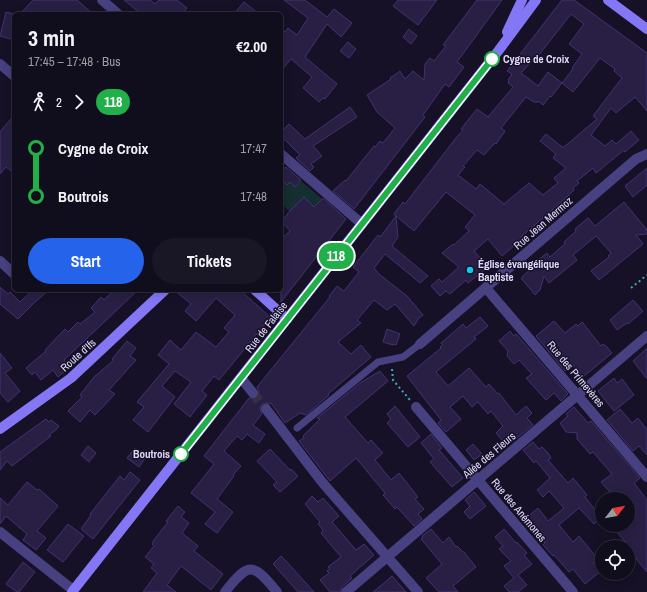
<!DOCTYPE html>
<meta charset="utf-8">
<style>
body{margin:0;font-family:"Archivo Narrow",sans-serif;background:#191625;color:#f1f3f6;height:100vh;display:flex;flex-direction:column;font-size:15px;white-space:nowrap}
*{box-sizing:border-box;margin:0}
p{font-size:13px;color:#9c9ca3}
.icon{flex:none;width:22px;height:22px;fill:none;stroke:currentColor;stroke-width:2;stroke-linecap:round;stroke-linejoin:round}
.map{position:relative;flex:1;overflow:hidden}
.sheet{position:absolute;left:12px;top:12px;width:271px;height:280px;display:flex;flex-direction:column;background:#100d1c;border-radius:6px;box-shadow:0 2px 10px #0003,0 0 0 1px #302d3b}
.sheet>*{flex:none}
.badge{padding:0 8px;border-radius:13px;font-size:14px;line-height:26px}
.needle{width:26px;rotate:59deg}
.controls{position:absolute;left:595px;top:492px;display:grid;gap:8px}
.controls a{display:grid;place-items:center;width:40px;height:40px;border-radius:50%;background:#100d1c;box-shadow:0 2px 10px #0003,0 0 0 1px #302d3b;font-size:20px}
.map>.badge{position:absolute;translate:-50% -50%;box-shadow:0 0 0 2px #fff}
.legs{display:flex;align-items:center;gap:6px;height:44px;padding:0 16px;font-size:13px}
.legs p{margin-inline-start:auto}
.head{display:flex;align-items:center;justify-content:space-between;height:68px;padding:0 16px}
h1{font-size:22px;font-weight:700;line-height:30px}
.action{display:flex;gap:8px;margin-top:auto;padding:8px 16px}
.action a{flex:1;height:46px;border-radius:24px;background:#2563eb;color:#fff;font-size:16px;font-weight:700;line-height:46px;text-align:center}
.action a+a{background:#191625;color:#f1f3f6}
ul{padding:0 16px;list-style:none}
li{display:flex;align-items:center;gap:14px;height:48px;font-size:15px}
li i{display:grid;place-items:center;width:6px;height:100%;margin:0 5px;background:currentColor}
li i::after{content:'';width:10px;height:10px;margin:-5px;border:3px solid;border-radius:50%;background:#100d1c}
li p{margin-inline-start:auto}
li:first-child i{background:linear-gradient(#0000 50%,currentColor 0)}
li:last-child i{background:linear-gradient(currentColor 50%,#0000 0)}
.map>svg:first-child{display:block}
</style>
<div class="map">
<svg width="647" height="592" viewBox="0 0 647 592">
<rect width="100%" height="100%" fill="#161126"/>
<path fill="#152e2f" d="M281 179 287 185 290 182 295 187 301 181 322 199 314 207 290 212 281 203Z"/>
<g fill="#291f45" stroke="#433270" fill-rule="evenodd">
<path d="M33 0H77L93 14H20Z"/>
<path d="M124 0H150L155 4 159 0H177L187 8 182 14H141Z"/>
<path d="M284 0H305L327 17 334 9 352 23 341 37 327 24 305 57 337 84 325 99 323 98 319 102 303 88 312 77 291 59 281 71V29L285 32 288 28 297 35 308 18Z"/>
<path d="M398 0H437L418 25 393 6Z"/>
<path d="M477 0H502L457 62 464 67 449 87 445 84 423 115 425 117 354 209 333 191 345 180 346 181 374 146 375 147 380 141 383 143 395 128 377 112 367 95 391 79 390 78 400 71 405 79 413 71 424 80 425 64 430 58 434 61 446 46 443 45Z"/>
<path d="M562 0H574L647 53V111L635 97 616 113 611 108 591 135 605 146 612 140 616 144 631 131 639 140 625 152 624 150 596 173 593 168 577 181 579 183 573 188 574 190 568 196 521 237 522 239 502 256 488 239 474 251 488 267 468 283 466 280 450 294 446 291 440 296 431 286 439 279 442 282 459 267 442 253 453 244 454 245 469 231 465 227 475 215 446 192 414 231 396 216 398 237 392 246 428 276 420 283 385 254 374 268 380 275 407 296 423 315 418 319 414 326 395 304 387 310 374 300 357 320 361 323 338 342 351 354 361 345 371 357 328 394 329 395 306 415 300 413 285 423 271 403 270 404 266 403 262 404 260 409 262 414 253 425 265 434 259 443 247 434 242 440 237 436 224 451 241 466 233 475 234 476 217 499 233 512 217 533 205 524 215 512 191 493 214 464 204 456 249 398 254 399 257 398 259 392 257 387 330 297 329 296 337 286 344 291 359 272 353 267 378 235 380 237 396 216 394 214 403 202 405 204 456 138 463 130 461 129 477 109 488 117 513 87 508 83 509 81 508 80 512 74 507 71ZM571 14 584 24 569 44 582 54 572 68 573 69 562 83 573 92 600 58 615 69 614 71 622 78 593 116 597 119 564 147H562L546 134 540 141 556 154 553 158 566 168 554 178 558 183 543 195 529 183 504 204 480 184 476 189 458 175 465 167 463 166 477 150 484 155 495 143 496 144 505 131 501 128 526 97 534 102H540L543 105 550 96 551 97 562 83 548 72 538 86 521 73 534 59 535 60Z"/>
<path d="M244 2 259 14H234Z"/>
<path d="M6 12 14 14V25L11 39 0 36Z"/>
<path d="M409 29 417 36 411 44 403 37Z"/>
<path d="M348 42 356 49 349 58 340 51Z"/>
<path d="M350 107 357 117 313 146 322 156 311 164 314 167 310 171 296 158 300 155 281 136V132L289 124 305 139Z"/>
<path d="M14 115V173L6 167 0 174V132Z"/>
<path d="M286 167 301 180 295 187 290 182 287 185 281 179V171Z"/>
<path d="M647 168V185L633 197 625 186Z"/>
<path d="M304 197 314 207 322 199H324L346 219 281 302V239L290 231 281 221 288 214H287Z"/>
<path d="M624 202 647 230V234L636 235 643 244 599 280 591 271 609 257 608 256 611 253 596 236 573 255 577 260 549 283 544 276 540 290 535 295 521 278 534 266 533 264 547 253 550 257 565 244 564 242 576 231 575 229 588 218 595 226Z"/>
<path d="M0 287 8 294 10 292 20 302 33 290H49L35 302 18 319 0 304Z"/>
<path d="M114 290H138L64 360 70 367 58 377 53 370 41 380 35 372 32 375 26 368 46 351 45 350 65 329 68 332 78 322 80 324 95 312 91 308 101 297 104 300Z"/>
<path d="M174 290H240L270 317 266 323 219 380 214 376 202 391 207 395 190 417 174 404 191 382 175 371 162 386 175 397 148 432 133 420 144 407 137 402 169 364 158 355 170 340 181 350 196 332 216 347 229 332 224 328 235 315 216 298 196 321 185 311 191 304Z"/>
<path d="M633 300 643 311 628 324 627 323 617 330 610 320Z"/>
<path d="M480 317 488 326 474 337 476 339 436 372 448 386 469 368 486 387 489 384 498 394 499 393 516 415 526 406 532 413 527 418 533 425 507 446 496 433 503 426 491 411 488 414 478 402 472 407 463 396 450 407 461 419 446 432 438 423 441 420 407 376 441 348 440 347 443 345 441 343 463 324 466 328Z"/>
<path d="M554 321 565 333 576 324 578 326 582 322 601 346 603 344 606 346 612 353 583 377 573 365 565 371 536 336Z"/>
<path d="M387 329 400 334 396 345 393 344V345L383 342Z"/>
<path d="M510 331 514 336 516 334 568 394 561 401 554 393 546 400 526 378 532 374 519 360 514 364 507 356 508 351 499 341Z"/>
<path d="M127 341 136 348 130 356 136 360 109 390 115 394 95 415 90 410 80 422 68 411 82 397 80 395 94 377 114 360 112 359Z"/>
<path d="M647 348V379L633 361Z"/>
<path d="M0 353 12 368 5 373 20 391 8 402 0 393Z"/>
<path d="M380 371 388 381 345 417 368 443 371 440 383 453 375 460 391 480 399 473 418 497 415 499 424 509 418 514 422 519 414 526 397 507 395 509 383 495 385 493 356 458 330 481 299 441 304 438 303 436 320 419 317 418 360 383Z"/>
<path d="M614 378 617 383 622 379 634 395 614 411 598 391Z"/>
<path d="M395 406 420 437 408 447 387 423 391 419 387 414Z"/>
<path d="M574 407 588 423 591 421 640 478 634 483 647 500V572L632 554 634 552 616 531 622 525H628V499H616L601 482 612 474 593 452 590 454 577 439V433L566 432 560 423 568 416 566 414Z"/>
<path d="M620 409 632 423 638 418 647 430V455L639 446 633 451 607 420Z"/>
<path d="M46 419 49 422 51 420 59 426 57 428V429L49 435 51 436 12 466 7 461 0 470V452Z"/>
<path d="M431 434 442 448 439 450 463 478 452 487 430 462 434 459 421 443Z"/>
<path d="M533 442 539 449 542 447 548 453 551 458 548 460 568 483 573 478 587 495 585 497 601 517 594 524 579 508 559 525 573 542 579 536 598 559 593 563 601 571 585 584 573 569 569 572 554 555 553 556 543 545 545 543 544 539 526 518 538 508 548 521 564 508 549 491 543 497 537 490 550 478 536 461 534 463 523 450Z"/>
<path d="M473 444 482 454 474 460 466 450Z"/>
<path d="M88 446 96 453 89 462 81 455Z"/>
<path d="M135 448 146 457 139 467 127 458Z"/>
<path d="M270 449 290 470 291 469 298 476 280 492 273 485 277 482 257 461Z"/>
<path d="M130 472 140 480 93 539 81 529 91 515 90 514 120 476 124 480Z"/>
<path d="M27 482 37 490 39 489 58 506 37 531 46 538 36 550 23 540 27 534 6 516 0 524V498L8 505Z"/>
<path d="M474 492 486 506 470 519 464 512 470 506 465 500Z"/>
<path d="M312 496 318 502 323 498 339 516 332 522 356 550 364 544 374 555 350 576 352 578 342 587 340 592H330L320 580 329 573 327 571 330 568 328 567 341 557 321 533 323 530 318 524 320 522 305 504Z"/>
<path d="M178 506 185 512 181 517 189 523 182 533 198 546 194 551 223 574 211 590 181 566 167 585 176 592H143L157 573 151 568 154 564 145 557 154 546 152 544 154 540 168 522 166 521Z"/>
<path d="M68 524 84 536 63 562 47 550Z"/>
<path d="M431 529 443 543 449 537 456 547 457 546 463 552H464L476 567 453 586 458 592H439L426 578 442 564 421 539 423 537 422 536Z"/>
<path d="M504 529 516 543 517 542 527 553 524 555 532 564 518 575 527 585 518 592H509L504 586 514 578 504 566 511 561 499 549 503 546 495 537Z"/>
<path d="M281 556 286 561 314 592H298L282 574 273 564Z"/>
<path d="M23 562 35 572 19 592H17L6 584Z"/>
<path d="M392 576 406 592H373L384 583Z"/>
</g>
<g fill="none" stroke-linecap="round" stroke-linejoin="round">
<path stroke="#342f46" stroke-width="10" stroke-dasharray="10 5" stroke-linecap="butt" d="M253 393 266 409"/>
<g stroke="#39aeb0" stroke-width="2" stroke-dasharray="2 3" stroke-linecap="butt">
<path d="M631 288 647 275"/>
<path d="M392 369 393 380 410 400"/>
</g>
<path stroke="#474081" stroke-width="7" d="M297 428 378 362 403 357 420 344"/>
<g stroke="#474081" stroke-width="10">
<path d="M102 0 118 14"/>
<path d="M0 64 14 76"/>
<path d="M281 154 362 224"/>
<path d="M0 261 14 274"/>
<path d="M486 288 647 477"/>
<path d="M420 344 636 159 647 154"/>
<path d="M241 378 253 393"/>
<path d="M416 407 573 592"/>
<path d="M266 409 322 482 418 592"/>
<path d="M0 532 73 590"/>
<path d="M225 592C249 561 253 563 277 592"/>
<path d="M346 592 647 336"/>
</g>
<g stroke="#8477f5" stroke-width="10">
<path d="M608 0 647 29"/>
<path d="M507 32 522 0"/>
<path d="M255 290 287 319"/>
<path d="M0 429 71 378 165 290"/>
<path d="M72 592 499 50 536 0"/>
</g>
</g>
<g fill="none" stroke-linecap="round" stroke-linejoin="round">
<g stroke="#fff" stroke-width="9">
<path id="line-1" d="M181 454 492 59"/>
</g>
<use href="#line-1" stroke="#20af49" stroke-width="6"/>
</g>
<g fill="#fff" stroke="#20af49" stroke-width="2">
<circle cx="492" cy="59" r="7"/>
<circle cx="181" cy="454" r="7"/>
</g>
<circle fill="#13c7ee" stroke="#161126" stroke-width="1.5" cx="470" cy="270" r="4"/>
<g text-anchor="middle" stroke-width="3" stroke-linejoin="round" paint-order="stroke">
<g font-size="11" font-weight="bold" fill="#e0d9fc" stroke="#161126" text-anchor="start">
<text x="503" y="63">Cygne de Croix</text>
<text x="170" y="458" text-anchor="end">Boutrois</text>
</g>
<g font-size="11" fill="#e0d9fc" stroke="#161126">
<text transform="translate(543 223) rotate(-41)" y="4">Rue Jean Mermoz</text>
<text transform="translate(266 327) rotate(-52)" y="4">Rue de Falaise</text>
<text transform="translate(78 355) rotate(-42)" y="4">Route d'Ifs</text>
<text transform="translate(576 374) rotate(50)" y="4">Rue des Primevères</text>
<text transform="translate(489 455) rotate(-40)" y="4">Allée des Fleurs</text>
<text transform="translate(519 510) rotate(50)" y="4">Rue des Anémones</text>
</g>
<g font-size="11" font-weight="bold" fill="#e0d9fc" stroke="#161126" text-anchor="start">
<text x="478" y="268">Église évangélique<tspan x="478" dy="13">Baptiste</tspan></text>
</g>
</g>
</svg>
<div class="controls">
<a><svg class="needle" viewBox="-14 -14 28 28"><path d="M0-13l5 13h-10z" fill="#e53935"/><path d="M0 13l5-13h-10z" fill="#9c9ca3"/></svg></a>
<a><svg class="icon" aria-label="locate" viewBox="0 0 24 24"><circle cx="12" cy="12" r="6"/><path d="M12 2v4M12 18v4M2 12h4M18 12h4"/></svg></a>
</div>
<b class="badge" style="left:336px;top:256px;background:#20af49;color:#fff">118</b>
<section class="sheet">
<div class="head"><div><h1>3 min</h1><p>17:45 – 17:48 · Bus</p></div><b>€2.00</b></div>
<div class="legs"><svg class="icon" aria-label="walk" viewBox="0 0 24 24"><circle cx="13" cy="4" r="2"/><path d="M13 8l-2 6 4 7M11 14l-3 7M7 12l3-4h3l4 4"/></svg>2<svg class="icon" aria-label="forward" viewBox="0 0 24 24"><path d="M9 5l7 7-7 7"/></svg><b class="badge" style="background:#20af49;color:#fff">118</b></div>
<ul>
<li><i style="color:#20af49"></i><b>Cygne de Croix</b><p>17:47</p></li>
<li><i style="color:#20af49"></i><b>Boutrois</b><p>17:48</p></li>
</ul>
<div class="action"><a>Start</a><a>Tickets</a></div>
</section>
</div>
